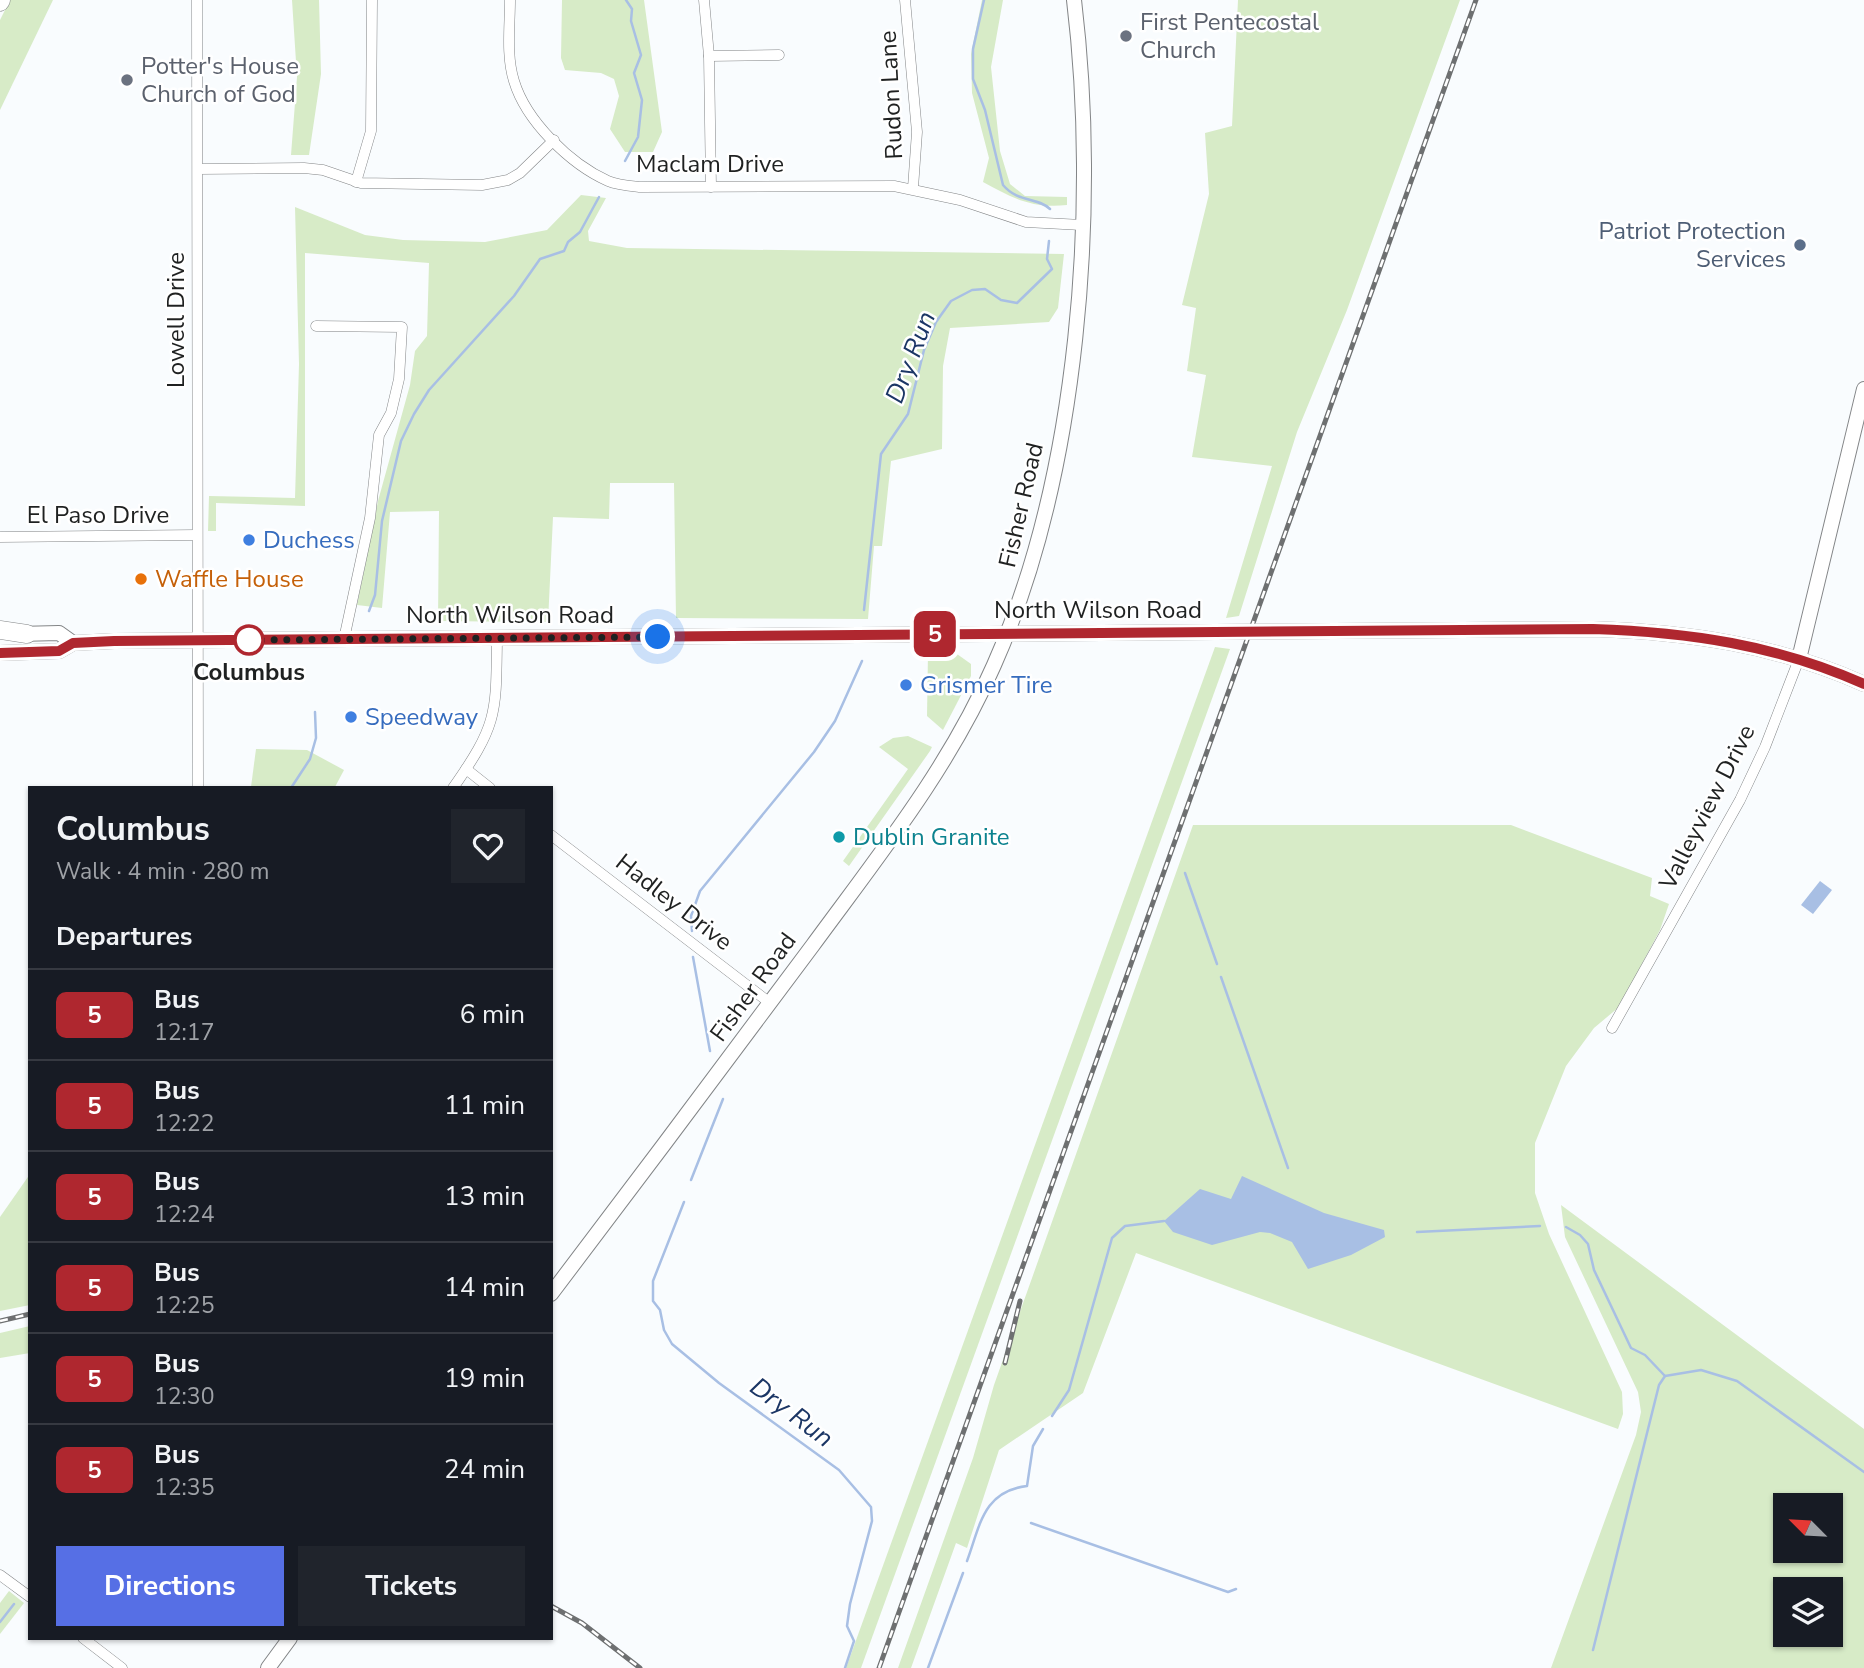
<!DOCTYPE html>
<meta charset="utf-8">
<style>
body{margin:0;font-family:"Nunito Sans",sans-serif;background:#20242c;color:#f1f3f6;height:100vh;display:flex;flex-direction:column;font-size:26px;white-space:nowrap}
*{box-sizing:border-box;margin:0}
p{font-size:23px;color:#9ea1a6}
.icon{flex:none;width:38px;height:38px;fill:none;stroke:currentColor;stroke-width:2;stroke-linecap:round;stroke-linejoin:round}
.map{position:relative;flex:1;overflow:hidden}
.side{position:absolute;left:28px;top:786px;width:525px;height:854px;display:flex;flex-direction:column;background:#171b24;border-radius:0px;box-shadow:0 2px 5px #0004}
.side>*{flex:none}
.badge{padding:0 14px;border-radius:10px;font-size:24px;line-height:46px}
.needle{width:46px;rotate:294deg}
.buttons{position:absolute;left:1773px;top:1493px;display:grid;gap:14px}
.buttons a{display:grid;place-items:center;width:70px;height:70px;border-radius:0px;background:#171b24;box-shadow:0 2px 5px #0004;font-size:35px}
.you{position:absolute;width:35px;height:35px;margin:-18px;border:5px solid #fff;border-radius:50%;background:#1a73e8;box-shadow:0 0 0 10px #1a73e833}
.map>.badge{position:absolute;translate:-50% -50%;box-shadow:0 0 0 4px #fff}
h2{padding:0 28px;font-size:26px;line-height:63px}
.round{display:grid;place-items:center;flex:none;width:74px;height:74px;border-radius:0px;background:#20242c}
.overview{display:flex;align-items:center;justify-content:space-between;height:119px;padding:0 28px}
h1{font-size:33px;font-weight:700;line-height:52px}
.primary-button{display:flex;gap:14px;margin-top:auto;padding:14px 28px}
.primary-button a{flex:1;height:80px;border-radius:0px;background:#566fe5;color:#fff;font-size:28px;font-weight:700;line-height:80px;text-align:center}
.primary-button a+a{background:#20242c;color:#f1f3f6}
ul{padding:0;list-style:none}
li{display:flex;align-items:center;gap:21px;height:91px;padding:0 28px;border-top:2px solid #363941}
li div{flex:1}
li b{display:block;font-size:26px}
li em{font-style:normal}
li .badge{min-width:77px;font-weight:700;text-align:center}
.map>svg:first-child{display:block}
</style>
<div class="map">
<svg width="1864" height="1668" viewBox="0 0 1864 1668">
<rect width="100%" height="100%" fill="#f9fcfe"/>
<g fill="#d7ebc7" fill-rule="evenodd">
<path d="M10 0H53L0 110V20Z"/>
<path d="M292 0H319L321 74 309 155H291L297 77Z"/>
<path d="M562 0H644L662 132 653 152H625L610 129 619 96 614 79 601 73 565 70 561 58Z"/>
<path d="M982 0H1003L991 67 1000 151 1010 184 1025 196 1067 197V205C1033 209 1012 198 983 182L989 158 972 93 971 54Z"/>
<path d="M1238 0H1460L1347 310 1297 432 1239 616 1226 618 1272 466 1192 457 1206 375 1187 371 1196 308 1182 305 1209 194 1205 133 1232 126Z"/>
<path d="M581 195 606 198 588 231 589 241 627 248 1064 254 1058 308 1049 322 950 328 943 366 942 449 891 461 882 546H874L868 619 676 618 674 483H610L609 519 553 517 548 622 438 621 439 511 390 512 382 608 357 605 378 501 410 385 415 351 427 336 429 263 305 253V506L216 503V531H208L209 496 295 498 299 364 295 207 365 235 403 240 485 242 547 230Z"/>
<path d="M1215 647 1230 649 861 1668H846Z"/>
<path d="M928 653 957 654 971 664V676L943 730 927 716Z"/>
<path d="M908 736 932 747 930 751 849 866 843 861 908 769 879 747 893 738Z"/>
<path d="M256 749 307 750 344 770 335 787H251Z"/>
<path d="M1193 825H1511L1652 878 1650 896 1669 904 1660 930 1619 1007 1594 1028 1566 1066 1535 1143V1193L1549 1234 1622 1392 1623 1414 1618 1429 1136 1253 1083 1393 999 1450 967 1548 956 1543 911 1668H898L973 1458 994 1385Z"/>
<path d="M30 1174V1305L0 1311V1217Z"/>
<path d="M1561 1205 1864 1429V1668H1551L1636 1435 1641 1412 1638 1392 1565 1237ZM1830 1505V1550H1785V1505ZM1830 1589V1634H1785V1589Z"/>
<path d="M30 1326V1353L0 1358V1333Z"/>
<path d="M9 1591 24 1603 0 1634V1603Z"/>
</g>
<g fill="#a8bfe4">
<path d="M1820 881 1832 890 1813 914 1801 905Z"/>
<path d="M1242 1176 1324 1213 1384 1230 1385 1237 1351 1255 1308 1269 1292 1242 1270 1233 1260 1232 1212 1245 1173 1232 1164 1221 1200 1189 1231 1199Z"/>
</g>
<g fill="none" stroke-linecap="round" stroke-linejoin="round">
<g stroke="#a8bfe4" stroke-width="2.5">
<path d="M984 0 973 49V79L985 110 1003 185C1018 203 1038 197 1050 209"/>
<path d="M625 161 638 137 642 100 634 73 641 55 631 21 632 9 626 0"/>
<path d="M864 610 881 454 908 414 924 350 936 322 951 301 972 290 985 289 1001 300 1017 303 1052 269 1047 259 1049 241"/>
<path d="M369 611 375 595 382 521 401 441 414 414 429 390 514 296 540 259 564 251 568 242 580 232 599 197"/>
<path d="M291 788 310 759 316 738 315 712"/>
<path d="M1185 873 1217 964"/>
<path d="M692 931 691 916 700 891 814 752 835 721 862 661"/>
<path d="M693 957 710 1051"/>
<path d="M1221 977 1288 1168"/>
<path d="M691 1180 723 1099"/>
<path d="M684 1202 653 1281V1301L660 1310 664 1330 672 1344 719 1383 839 1470 871 1507 872 1521 850 1604 847 1626 854 1641 845 1668"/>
<path d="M1566 1227 1580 1235 1588 1244 1594 1270 1631 1348 1645 1355 1665 1376 1659 1385 1593 1650"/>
<path d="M1417 1232 1540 1226"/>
<path d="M1665 1376 1701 1370 1737 1381 1864 1472"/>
<path d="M1052 1416 1069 1390 1112 1238 1125 1226 1164 1221"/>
<path d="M1031 1523 1228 1592 1236 1589"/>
<path d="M967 1561C980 1526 983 1491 1027 1486L1033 1446 1043 1429"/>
<path d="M0 1622 14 1604"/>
<path d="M928 1668 963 1573"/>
</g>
<g stroke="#838587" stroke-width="11">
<g id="street">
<path d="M197 0 198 788"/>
<path d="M510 0C510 26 506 56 514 81 526 121 570 164 608 181 617 185 630 186 640 187L894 186 960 200 1026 222 1082 225"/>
<path d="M704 0 709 56 711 187"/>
<path d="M905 0 917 132 913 188"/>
<path d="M709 56 779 55"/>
<path d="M198 169 304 168 323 170 361 183 482 185 508 180 520 173 554 140"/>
<path d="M356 182 371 131 372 0"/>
<path d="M316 326 402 327 399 379 391 413 379 435 370 518 344 639"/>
<path d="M0 537 197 535"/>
<path d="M466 769 490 788"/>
<path d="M453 788C498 724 496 714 497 638"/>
<path d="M551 835 770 1003"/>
<path d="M1612 1028 1740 800 1765 747 1799 659"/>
<path d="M0 1575 30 1597"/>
<path d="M83 1638 122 1668"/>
</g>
</g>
<g stroke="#838587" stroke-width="16">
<g id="secondary">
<path d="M18 634 59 633 73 643"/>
<path d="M0 653 59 651 73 643 114 641 1593 629C1688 632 1777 645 1864 684"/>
<path d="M1799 659 1864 389"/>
<path d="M551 1294C639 1178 726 1062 813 945 879 855 949 768 994 665 1079 474 1099 206 1074 0"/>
<path d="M268 1668 290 1638"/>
</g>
</g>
<g stroke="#838587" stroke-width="19">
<g id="highway">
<path d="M0 2 1 0"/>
<path d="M0 630 27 634"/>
</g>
</g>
<use href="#street" stroke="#fff" stroke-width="10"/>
<use href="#secondary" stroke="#fff" stroke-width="14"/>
<use href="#highway" stroke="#fff" stroke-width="18"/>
<g stroke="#6e7071" stroke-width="5">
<g id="rail">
<path d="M0 1321 30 1314"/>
<path d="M1005 1363 1020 1301"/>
<path d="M551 1606 582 1623 640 1668"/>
<path d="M879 1668 1476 0"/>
</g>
</g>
<use href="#rail" stroke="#fff" stroke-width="2.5" stroke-dasharray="8" stroke-linecap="butt"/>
</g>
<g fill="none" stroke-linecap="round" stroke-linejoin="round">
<g stroke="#fff" stroke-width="16">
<path id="line" d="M0 653 59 651 73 643 114 641 1593 629C1688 632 1777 645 1864 684"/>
</g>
<use href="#line" stroke="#af272f" stroke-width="10"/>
<path stroke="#1f2121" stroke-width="7" stroke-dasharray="0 12.6" d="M249 640 658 637"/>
</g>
<g fill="#6b7280" stroke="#fff" stroke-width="2.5">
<circle cx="1126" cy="36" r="7"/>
<circle cx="127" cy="80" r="7"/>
</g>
<circle fill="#5c6f8a" stroke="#fff" stroke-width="2.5" cx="1800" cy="245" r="7"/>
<g fill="#3f7fe0" stroke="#fff" stroke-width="2.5">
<circle cx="249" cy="540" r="7"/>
<circle cx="906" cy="685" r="7"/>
<circle cx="351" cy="717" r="7"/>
</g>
<circle fill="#e8710a" stroke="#fff" stroke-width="2.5" cx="141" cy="579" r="7"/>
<circle fill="#fff" stroke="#af272f" stroke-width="3.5" cx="249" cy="640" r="14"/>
<circle fill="#0f9aa8" stroke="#fff" stroke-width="2.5" cx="839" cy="837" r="7"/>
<g text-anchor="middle" stroke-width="5" stroke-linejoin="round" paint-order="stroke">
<g font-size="24" fill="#5b616d" stroke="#fff" text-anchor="start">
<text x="1140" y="30">First Pentecostal<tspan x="1140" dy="28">Church</tspan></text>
<text x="141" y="74">Potter's House<tspan x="141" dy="28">Church of God</tspan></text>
</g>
<g font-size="24" fill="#1f2121" stroke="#fff">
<text transform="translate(891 95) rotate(-93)" y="8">Rudon Lane</text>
<text x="710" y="172">Maclam Drive</text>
<text transform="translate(176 320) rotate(-90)" y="8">Lowell Drive</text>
<text transform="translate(1021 505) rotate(-77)" y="8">Fisher Road</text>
<text x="98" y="523">El Paso Drive</text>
<text x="1098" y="618">North Wilson Road</text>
<text x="510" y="623">North Wilson Road</text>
<text transform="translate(1707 807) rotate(-63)" y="8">Valleyview Drive</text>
<text transform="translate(674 902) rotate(38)" y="8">Hadley Drive</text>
<text transform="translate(753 987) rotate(-54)" y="8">Fisher Road</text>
</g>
<g font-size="24" fill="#4e5e75" stroke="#fff" text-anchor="end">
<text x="1786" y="239">Patriot Protection<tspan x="1786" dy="28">Services</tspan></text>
</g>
<g font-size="24" fill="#366cbe" stroke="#fff" text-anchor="start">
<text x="263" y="548">Duchess</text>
<text x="920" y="693">Grismer Tire</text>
<text x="365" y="725">Speedway</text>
</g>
<g font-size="24" fill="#c56008" stroke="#fff" text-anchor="start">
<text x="155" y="587">Waffle House</text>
</g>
<g font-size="24" font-weight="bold" fill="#1f2121" stroke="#fff">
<text x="249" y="680">Columbus</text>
</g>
<g font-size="24" fill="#0d838f" stroke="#fff" text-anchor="start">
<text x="853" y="845">Dublin Granite</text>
</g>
<g font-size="26" font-style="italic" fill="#1b3665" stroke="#fff">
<text transform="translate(910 357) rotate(-69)" y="9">Dry Run</text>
<text transform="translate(792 1412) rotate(37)" y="9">Dry Run</text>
</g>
</g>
</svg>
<div class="buttons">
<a><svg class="needle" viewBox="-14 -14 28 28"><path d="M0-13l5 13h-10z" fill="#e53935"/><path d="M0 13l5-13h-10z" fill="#9ea1a6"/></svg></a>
<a><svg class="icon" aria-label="layers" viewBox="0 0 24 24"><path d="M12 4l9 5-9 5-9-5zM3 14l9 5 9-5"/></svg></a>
</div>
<div class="you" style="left:658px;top:637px"></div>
<b class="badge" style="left:935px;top:634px;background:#af272f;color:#fff">5</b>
<section class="side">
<div class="overview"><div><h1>Columbus</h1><p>Walk · 4 min · 280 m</p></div><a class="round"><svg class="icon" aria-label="heart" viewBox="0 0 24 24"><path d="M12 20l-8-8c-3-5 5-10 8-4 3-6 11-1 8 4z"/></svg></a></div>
<h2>Departures</h2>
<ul>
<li><span class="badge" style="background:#af272f;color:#fff">5</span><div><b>Bus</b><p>12:17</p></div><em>6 min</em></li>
<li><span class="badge" style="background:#af272f;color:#fff">5</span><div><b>Bus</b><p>12:22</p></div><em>11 min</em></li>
<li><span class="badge" style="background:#af272f;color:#fff">5</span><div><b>Bus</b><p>12:24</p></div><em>13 min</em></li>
<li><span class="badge" style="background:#af272f;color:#fff">5</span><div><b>Bus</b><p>12:25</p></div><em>14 min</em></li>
<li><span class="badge" style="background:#af272f;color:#fff">5</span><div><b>Bus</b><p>12:30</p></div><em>19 min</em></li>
<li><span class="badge" style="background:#af272f;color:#fff">5</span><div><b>Bus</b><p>12:35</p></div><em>24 min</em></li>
</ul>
<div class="primary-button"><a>Directions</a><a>Tickets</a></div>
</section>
</div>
